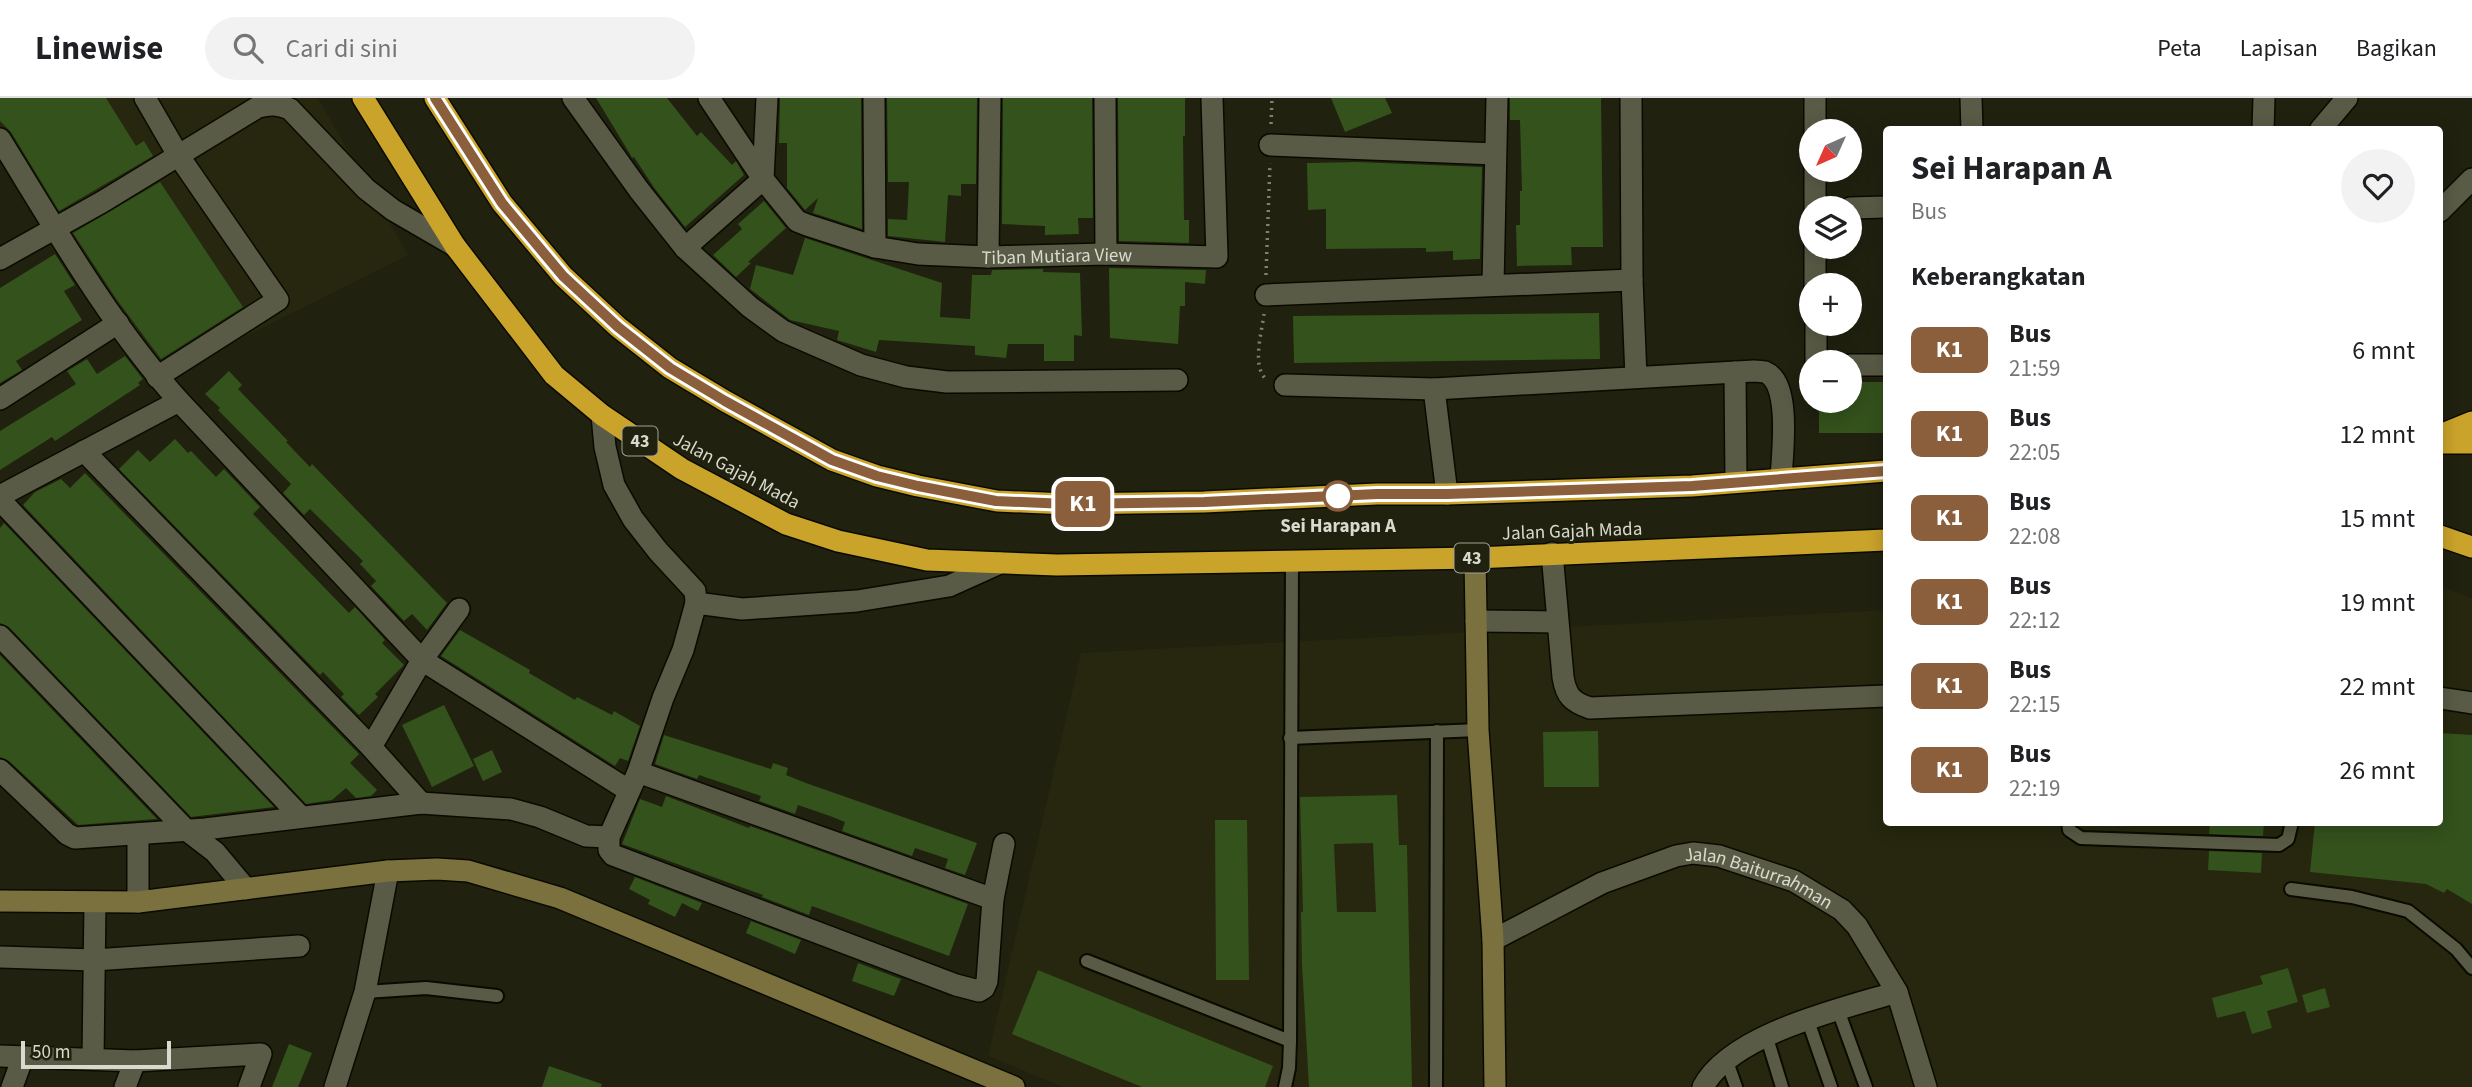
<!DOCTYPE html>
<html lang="id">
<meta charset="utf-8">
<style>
body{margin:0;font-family:"Source Sans 3",sans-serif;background:#f2f2f2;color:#202124;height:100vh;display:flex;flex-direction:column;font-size:26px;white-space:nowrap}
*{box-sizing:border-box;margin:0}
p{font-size:23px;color:#757577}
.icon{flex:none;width:38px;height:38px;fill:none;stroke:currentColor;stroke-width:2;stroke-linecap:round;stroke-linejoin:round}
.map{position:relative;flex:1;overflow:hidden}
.side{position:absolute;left:1883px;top:28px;width:560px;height:700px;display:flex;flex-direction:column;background:#fff;border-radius:7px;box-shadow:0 4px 18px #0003}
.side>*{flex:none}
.badge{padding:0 14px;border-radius:10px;font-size:24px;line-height:46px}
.needle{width:46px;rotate:225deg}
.fabs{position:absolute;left:1799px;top:21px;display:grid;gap:14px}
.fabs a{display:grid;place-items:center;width:63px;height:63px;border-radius:50%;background:#fff;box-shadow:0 4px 18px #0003;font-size:35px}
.scale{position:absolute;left:21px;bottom:18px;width:150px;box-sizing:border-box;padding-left:7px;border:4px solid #d8dace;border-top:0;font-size:19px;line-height:24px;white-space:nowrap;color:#d8dace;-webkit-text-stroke:5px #20210f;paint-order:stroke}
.map>.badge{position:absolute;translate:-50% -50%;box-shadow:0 0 0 4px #fff}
h2{padding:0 28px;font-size:26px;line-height:63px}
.round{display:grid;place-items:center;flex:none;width:74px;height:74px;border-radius:37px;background:#f2f2f2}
.head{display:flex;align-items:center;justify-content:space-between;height:119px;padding:0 28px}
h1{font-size:33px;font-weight:700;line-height:52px}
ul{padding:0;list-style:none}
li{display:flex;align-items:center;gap:21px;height:84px;padding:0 28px}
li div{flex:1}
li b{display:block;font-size:26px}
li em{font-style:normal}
li .badge{min-width:77px;font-weight:700;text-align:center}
header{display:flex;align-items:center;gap:42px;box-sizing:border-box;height:98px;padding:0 35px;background:#fff;border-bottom:2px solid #e0e0e0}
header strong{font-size:33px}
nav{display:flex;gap:38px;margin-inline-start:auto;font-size:24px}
.search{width:490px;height:63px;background:#f2f2f2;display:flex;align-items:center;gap:18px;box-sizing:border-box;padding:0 24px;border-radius:38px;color:#757577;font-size:26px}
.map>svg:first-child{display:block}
</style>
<header>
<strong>Linewise</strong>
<div class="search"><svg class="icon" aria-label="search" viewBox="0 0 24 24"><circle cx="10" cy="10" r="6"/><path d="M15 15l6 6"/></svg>Cari di sini</div>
<nav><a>Peta</a><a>Lapisan</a><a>Bagikan</a></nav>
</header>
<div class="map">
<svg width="2472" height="989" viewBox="0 0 2472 989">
<rect width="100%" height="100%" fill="#20210f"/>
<g fill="#26270e">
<path d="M0 0H318L408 157 159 282 0 37Z"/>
<path d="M2440 488 2472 500V989H1063L988 958 1081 555 1886 512V724H2440Z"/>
</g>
<g fill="#33521c" fill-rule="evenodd">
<path d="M0 0H106L136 48 144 43 153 58 59 113 11 34 0 23Z"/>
<path d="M596 0H667L697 38 701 34 732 67 736 63 744 77 685 129 655 91 634 59 632 60 630 56Z"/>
<path d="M780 0H861L862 131 813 115 818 100 805 112 787 90V45H779Z"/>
<path d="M887 0H977L976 86H961V98L948 97 945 144 888 138V121L907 122 909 84H888Z"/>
<path d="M1003 0H1092L1093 120H1078L1079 136 1045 137V128L1002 126Z"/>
<path d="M1118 0H1185V38H1183L1184 122H1189V145L1119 143Z"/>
<path d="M1331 0H1385L1392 15 1345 34Z"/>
<path d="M1510 0H1601L1603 149H1571L1572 167 1517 168 1516 127H1520V93H1522L1520 22H1510Z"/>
<path d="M1357 64 1482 69 1480 161 1453 162V153L1426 154V150L1326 151V111L1308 112 1307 65Z"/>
<path d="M160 84 243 209 161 261 117 202 73 135Z"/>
<path d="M764 103 786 130 748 164 751 165 736 179 713 157 742 131 738 126Z"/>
<path d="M805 140 942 185 940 219 970 221 972 177H991L992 172 1043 171V174L1080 175 1082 238 1074 237V263H1044V246H1008L1006 260 975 257V248L879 242 876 254 837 242 839 233 790 222 750 191 756 167 793 177Z"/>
<path d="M55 156 75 187 64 193 82 222 16 263 22 272 0 285V190Z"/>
<path d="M1109 170 1206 172 1205 186 1185 184V208H1180L1178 246 1110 240Z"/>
<path d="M1599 215 1600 261 1294 265 1293 218Z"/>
<path d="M125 258 143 281 138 285 140 287 55 343 52 339 0 372V333L76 286 67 273 87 261 97 276Z"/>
<path d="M229 273 242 287 238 291 288 343 286 344 310 369 312 366 447 505 427 532 412 516 404 523 371 488 376 483 360 466 363 463 310 411 304 417 283 395 291 386 218 312 220 310 205 296Z"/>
<path d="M1850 284H1886V335H1819V303H1850Z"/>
<path d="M175 341 188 355 191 353 216 379 224 371 260 409 253 416 349 515 355 509 385 542 382 545 404 567 375 596 378 599 359 617 341 599 344 596 323 574 320 577 119 371 138 352 150 364Z"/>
<path d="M85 375 359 656 350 665 377 692 371 698 356 700 346 690 332 702 306 706 23 407 35 394 61 381 70 390Z"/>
<path d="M4 425 274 709 191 719 9 529 0 525V430Z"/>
<path d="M460 532 530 572 529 575 575 602 577 599 612 617 614 613 640 628 628 663 620 660 615 668 441 558Z"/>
<path d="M0 557 157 721 78 727 9 663 0 659Z"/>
<path d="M444 607 474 668 432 689 402 627Z"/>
<path d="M1598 633 1599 689H1544L1543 634Z"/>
<path d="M2440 635 2472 637V806L2447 791 2444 795 2426 786 2310 774 2315 724H2440Z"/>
<path d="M664 637 771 671 773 665 788 670 786 677 806 685 977 745 965 777 945 770 948 761 915 750 912 758 842 733 845 724 830 718 798 707 795 716 759 703 761 698 699 677 697 681 655 666Z"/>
<path d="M492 652 502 674 483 683 473 661Z"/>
<path d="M1397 697 1399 747H1407L1412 989H1309L1302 866 1301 814H1303L1300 699ZM1373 745 1376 814H1337L1334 746Z"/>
<path d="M666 698 749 730 750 728 968 806 949 858 812 808 809 817 762 799 763 797 622 746 640 701 662 709Z"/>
<path d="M1215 722H1247L1249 882H1216Z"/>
<path d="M2210 724H2264L2263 738 2209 736Z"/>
<path d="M2209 753 2262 755 2261 775 2208 772Z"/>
<path d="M635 779 702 805 698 813 682 805 675 819 648 806 650 802 629 791Z"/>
<path d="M751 823 801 842 795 856 746 835Z"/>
<path d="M858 865 901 881 894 898 852 883Z"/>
<path d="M2288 870 2298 904 2267 913 2272 930 2252 936 2245 913 2217 920 2212 900 2263 886 2260 878Z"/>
<path d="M1038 872 1273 968 1265 989H1142L1012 936Z"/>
<path d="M2325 890 2330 909 2307 915 2302 897Z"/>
<path d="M289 946 312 955 298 989H272Z"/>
<path d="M549 968 602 986 601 989H542Z"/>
</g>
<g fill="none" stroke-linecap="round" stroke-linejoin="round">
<g stroke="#0a0b00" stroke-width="16">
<g id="lane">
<path d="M1290 640 1478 632"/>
<path d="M2068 724 2069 732 2081 740 2279 747 2288 741 2292 724"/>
<path d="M2291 791 2352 799 2408 813 2456 851 2472 870"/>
<path d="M1087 863 1290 943"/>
<path d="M365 894 426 890 497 898"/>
<path d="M1838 912 1866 989"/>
<path d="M1808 923 1831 989"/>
<path d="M1766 937 1782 989"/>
<path d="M1726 961 1736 989"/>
<path d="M1285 989 1289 970 1290 943 1292 463"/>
<path d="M1436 989 1437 633"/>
</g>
</g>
<g stroke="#0a0b00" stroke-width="24">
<g id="street">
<path d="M145 0 178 57 278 202 157 279"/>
<path d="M573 0 639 92 685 150 750 209 783 233 861 267 906 279 947 284 1177 282"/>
<path id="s1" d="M709 0 763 81 797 123 807 127 875 149 918 156 988 159 1106 156 1217 159 1212 0"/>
<path d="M874 0 875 149"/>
<path d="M1105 0 1106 156"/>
<path d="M1631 0 1632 182 1636 279"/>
<path d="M1815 0V33"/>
<path d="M1971 0 1972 32"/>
<path d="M2263 32 2264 0"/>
<path d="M2320 32 2347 0"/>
<path d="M0 41C55 130 109 225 179 303"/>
<path d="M1270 47 1495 56"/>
<path d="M1815 72V110"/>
<path d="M1850 110 1886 109"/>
<path d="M2440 113 2472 81"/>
<path d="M1815 149V187"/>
<path d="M685 150 763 81 767 0"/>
<path d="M988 159 990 0"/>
<path d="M0 161 102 104 258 9C270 6 278 6 290 11L366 91 393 112 455 148"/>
<path d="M1493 187 1497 0"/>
<path d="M1266 197 1632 182"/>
<path d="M1816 226V264"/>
<path d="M1850 267H1886"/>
<path d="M1735 274 1736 384"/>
<path d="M1285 287 1434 291 1754 273C1755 273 1765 274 1765 274 1792 285 1782 357 1781 381"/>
<path d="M1434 291 1447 396"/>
<path d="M0 301 118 225"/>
<path d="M602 317 605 349 614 387 633 421 658 453 695 493 696 505 683 552 663 600 638 674 609 739V752L613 757 956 887 979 893 984 890 987 883 993 801 1004 746"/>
<path d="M84 353 371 649 421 705"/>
<path d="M0 398 179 303 422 562 628 692"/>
<path d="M0 402 301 719"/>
<path d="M1552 455 1563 579C1566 598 1572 604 1590 610L1886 598"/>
<path d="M696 505 742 511 857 503 949 488 1000 465"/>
<path d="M1476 523 1557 524"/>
<path d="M0 538 185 731 215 754 246 791"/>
<path d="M2440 600 2472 605"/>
<path d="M371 649 422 562 459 511"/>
<path d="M0 672 67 736 75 740 205 731 421 705 511 711 540 719 586 738 609 739"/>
<path d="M638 674 993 801"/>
<path d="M138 804V736"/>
<path id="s2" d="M1493 842 1602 785 1676 758 1693 755 1719 758 1794 783 1842 812 1857 828 1897 894 1926 989"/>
<path d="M0 859 94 862 299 848"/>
<path d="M0 958 135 963 261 956 249 989"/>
<path d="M93 961 95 804"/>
<path d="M12 989 23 959"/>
<path d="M125 989 135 963"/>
<path d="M335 989 365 894 388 773"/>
<path d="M1703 989C1731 936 1841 911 1897 894"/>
</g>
</g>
<g stroke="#0a0b00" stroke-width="24">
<g id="secondary">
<path d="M1475 460 1478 632 1493 842 1495 989"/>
<path d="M0 803 138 804 388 773 437 771 468 773 560 800 1014 989"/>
</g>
</g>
<g stroke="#0a0b00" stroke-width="24">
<g id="highway">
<path d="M363 0 455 148 554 277 602 317 682 371 786 426 838 443 927 462 1057 467 1475 460 1886 442"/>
<path d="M435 0 502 105 563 178 618 229 670 270 725 303 832 362 877 378 918 388 997 403 1067 406 1204 404 1377 396H1447L1692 388 1886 373"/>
<path d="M2440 337 2472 324"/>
<path d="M2440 345H2472"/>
<path d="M2440 438 2472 449"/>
</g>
</g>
<g stroke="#808173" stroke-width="3.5" stroke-dasharray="2 5" stroke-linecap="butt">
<path d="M1271 26 1272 0"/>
<path d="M1266 177 1270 65"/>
<path d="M1264 216C1262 234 1251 269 1267 282"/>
</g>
<use href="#lane" stroke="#595b46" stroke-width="12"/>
<use href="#street" stroke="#595b46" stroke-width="21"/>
<use href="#secondary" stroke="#7b713e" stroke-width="21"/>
<use href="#highway" stroke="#caa32a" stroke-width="21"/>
</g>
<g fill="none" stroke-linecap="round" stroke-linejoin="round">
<g stroke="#fff" stroke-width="16">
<path id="line" d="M435 0 502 105 563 178 618 229 670 270 725 303 832 362 877 378 918 388 996 403 1067 406 1204 404 1377 396H1447L1692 388 1886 373"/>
</g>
<use href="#line" stroke="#8b5e3c" stroke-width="10"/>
</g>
<circle fill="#fff" stroke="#8b5e3c" stroke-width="3.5" cx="1338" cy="398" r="14"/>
<g text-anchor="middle" stroke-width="6" stroke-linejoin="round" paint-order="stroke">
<g fill="#20210f" stroke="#a1a295" stroke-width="2">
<rect x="622.5" y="328.5" width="35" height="29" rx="5"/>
<rect x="1454.5" y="445.5" width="35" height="29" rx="5"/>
</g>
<g font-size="18" font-weight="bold" fill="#d8dace">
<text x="640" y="349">43</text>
<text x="1472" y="466">43</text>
</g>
<g font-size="19" fill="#d8dace" stroke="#20210f">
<text dy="7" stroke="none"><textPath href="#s1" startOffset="416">Tiban Mutiara View</textPath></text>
<text transform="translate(737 372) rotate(28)" y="7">Jalan Gajah Mada</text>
<text transform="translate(1572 432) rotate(-2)" y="7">Jalan Gajah Mada</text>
<text dy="7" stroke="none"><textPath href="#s2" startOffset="289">Jalan Baiturrahman</textPath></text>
</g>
<g font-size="19" font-weight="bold" fill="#d8dace" stroke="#20210f">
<text x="1338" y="434">Sei Harapan A</text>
</g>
</g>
</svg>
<div class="fabs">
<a><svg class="needle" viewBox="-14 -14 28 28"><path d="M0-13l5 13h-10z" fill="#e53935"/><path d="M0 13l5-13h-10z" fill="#757577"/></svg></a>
<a><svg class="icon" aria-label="layers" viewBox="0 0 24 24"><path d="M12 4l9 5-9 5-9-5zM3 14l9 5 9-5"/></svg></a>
<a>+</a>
<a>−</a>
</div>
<div class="scale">50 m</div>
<b class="badge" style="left:1083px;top:406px;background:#8b5e3c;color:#fff">K1</b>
<section class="side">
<div class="head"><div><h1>Sei Harapan A</h1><p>Bus</p></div><a class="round"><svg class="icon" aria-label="heart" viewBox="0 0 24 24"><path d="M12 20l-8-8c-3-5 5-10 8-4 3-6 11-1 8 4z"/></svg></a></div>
<h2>Keberangkatan</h2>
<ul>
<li><span class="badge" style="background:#8b5e3c;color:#fff">K1</span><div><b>Bus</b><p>21:59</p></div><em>6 mnt</em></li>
<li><span class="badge" style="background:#8b5e3c;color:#fff">K1</span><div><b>Bus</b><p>22:05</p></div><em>12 mnt</em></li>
<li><span class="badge" style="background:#8b5e3c;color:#fff">K1</span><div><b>Bus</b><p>22:08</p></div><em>15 mnt</em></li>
<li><span class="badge" style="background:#8b5e3c;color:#fff">K1</span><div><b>Bus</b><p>22:12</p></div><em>19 mnt</em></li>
<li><span class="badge" style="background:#8b5e3c;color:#fff">K1</span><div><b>Bus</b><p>22:15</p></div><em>22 mnt</em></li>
<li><span class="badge" style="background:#8b5e3c;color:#fff">K1</span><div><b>Bus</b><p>22:19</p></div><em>26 mnt</em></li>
</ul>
</section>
</div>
